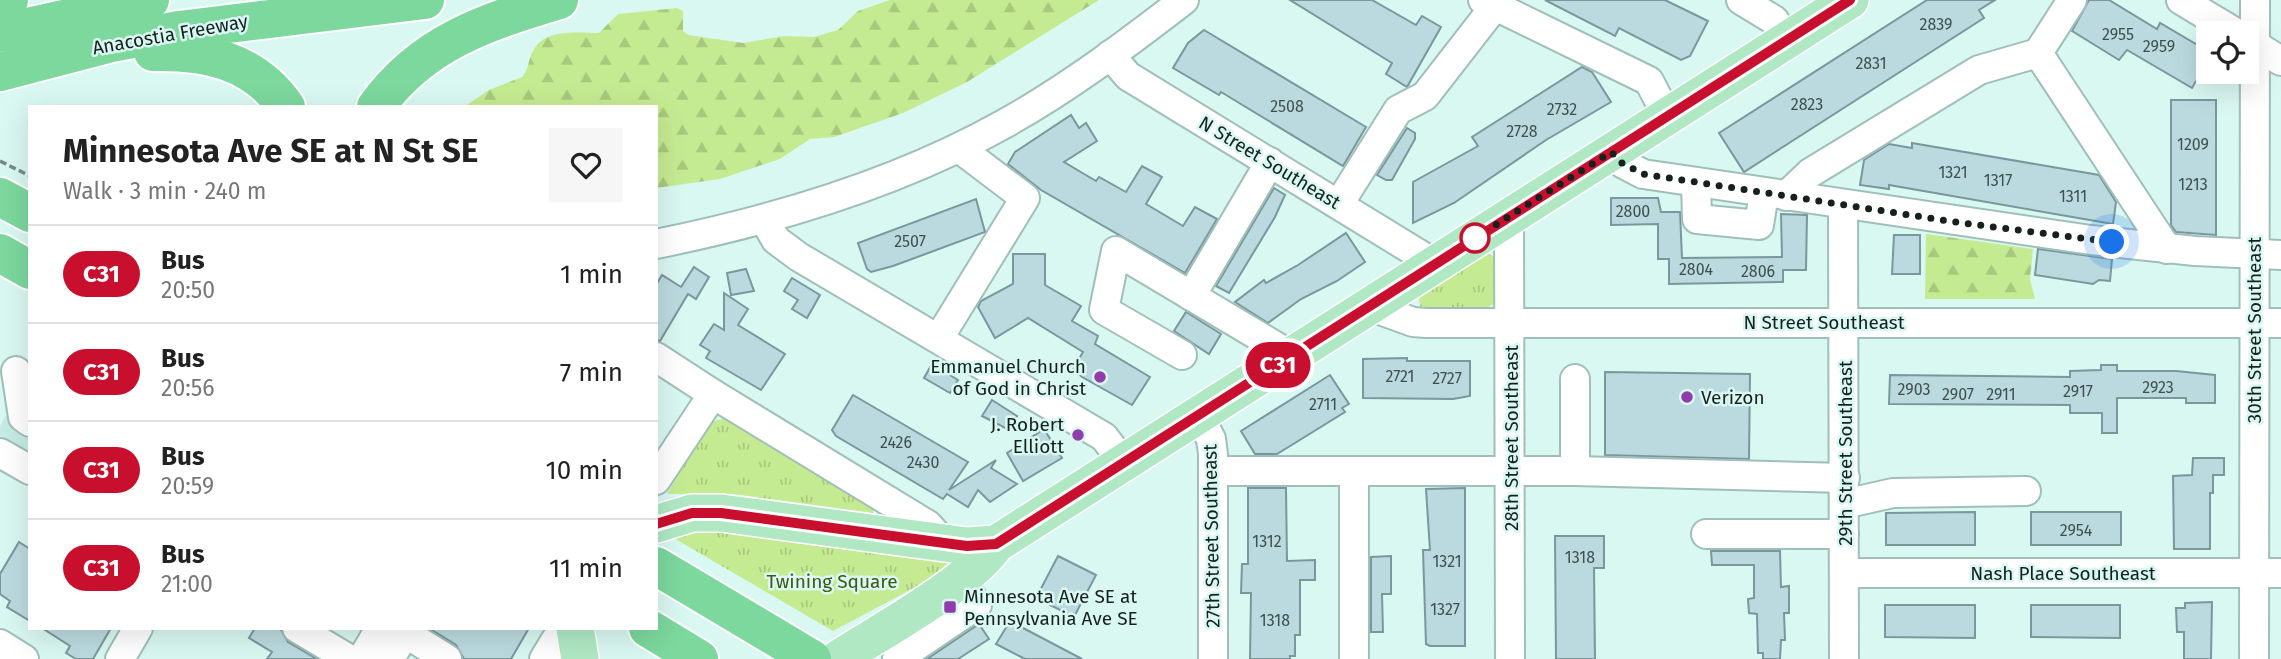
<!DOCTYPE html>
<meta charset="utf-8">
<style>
body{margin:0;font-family:"Fira Sans",sans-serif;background:#f6f6f6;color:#222;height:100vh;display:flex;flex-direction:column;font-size:26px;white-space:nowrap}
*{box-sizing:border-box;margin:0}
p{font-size:23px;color:#767676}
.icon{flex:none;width:38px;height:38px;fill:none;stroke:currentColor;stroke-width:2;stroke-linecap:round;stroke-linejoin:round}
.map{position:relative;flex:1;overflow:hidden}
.drawer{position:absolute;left:28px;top:105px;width:630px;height:525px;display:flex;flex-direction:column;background:#fff;border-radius:0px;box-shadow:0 7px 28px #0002}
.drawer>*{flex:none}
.badge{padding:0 14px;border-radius:23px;font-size:24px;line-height:46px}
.fabs{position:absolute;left:2196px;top:21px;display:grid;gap:14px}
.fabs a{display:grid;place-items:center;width:63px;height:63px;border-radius:0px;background:#fff;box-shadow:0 7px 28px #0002;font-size:35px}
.you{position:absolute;width:35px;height:35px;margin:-18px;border:5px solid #fff;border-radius:50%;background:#1a73e8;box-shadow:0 0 0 10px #1a73e833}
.map>.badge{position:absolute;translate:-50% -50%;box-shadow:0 0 0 4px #fff}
.round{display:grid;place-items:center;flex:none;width:74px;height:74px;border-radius:0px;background:#f6f6f6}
.overview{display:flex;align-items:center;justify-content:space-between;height:119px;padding:0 35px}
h1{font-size:33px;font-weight:700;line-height:52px}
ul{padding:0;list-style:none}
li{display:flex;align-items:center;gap:21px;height:98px;padding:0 35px;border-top:2px solid #e0e0e0}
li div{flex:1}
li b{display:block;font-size:26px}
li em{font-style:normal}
li .badge{min-width:77px;font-weight:700;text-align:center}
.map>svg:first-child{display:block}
</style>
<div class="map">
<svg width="2281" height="659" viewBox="0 0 2281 659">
<defs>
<pattern id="forest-firs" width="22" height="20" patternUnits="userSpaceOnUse" patternTransform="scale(1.75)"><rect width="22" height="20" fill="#c5eb92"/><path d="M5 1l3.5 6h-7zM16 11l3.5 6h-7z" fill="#a8c97d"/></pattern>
<pattern id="park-tufts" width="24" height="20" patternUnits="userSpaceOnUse" patternTransform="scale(1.75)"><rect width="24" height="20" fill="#c5eb92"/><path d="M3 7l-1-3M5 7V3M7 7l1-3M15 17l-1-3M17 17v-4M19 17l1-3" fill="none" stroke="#a8c97d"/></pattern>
</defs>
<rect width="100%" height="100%" fill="#d9f8f1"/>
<path fill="#c4ece4" d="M30 402V458L0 440V426L12 405Z"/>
<g fill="url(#forest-firs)">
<path d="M890 0H1099L967 82 903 113 834 137 810 139 780 159 720 179 656 188V107H464L489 90 522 77C529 69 528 60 533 51 545 28 577 33 599 33L618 14 677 8 683 11V31L688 35 743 43 785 36 814 37 838 30 858 11Z"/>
<path d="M1926 234 2033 249 2030 279 2035 299H1925Z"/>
</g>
<g fill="url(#park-tufts)">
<path d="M1487 252 1496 258 1494 304 1484 309H1427L1420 306 1419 295Z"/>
<path d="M725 418 873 506V513L733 494H667L710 422Z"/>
<path d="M704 520 950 558 953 567 833 631 672 537Z"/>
</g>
<g fill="#bbdadf" stroke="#7a979c" stroke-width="2">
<path d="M1290 0H1372L1416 25 1422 16 1441 27 1407 87 1386 74 1392 63Z"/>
<path d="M1545 0H1665L1708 21 1690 56 1681 60 1619 28 1615 36Z"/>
<path d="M1927 0H1995L1979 10 1984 18 1744 172 1719 133Z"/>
<path d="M2089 0H2109L2157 29 2160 23 2206 50 2199 62 2205 66 2192 88 2127 50 2119 60 2072 31Z"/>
<path d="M1204 30 1366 127 1343 166 1221 92 1219 95 1173 68 1188 43Z"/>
<path d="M1582 67 1592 72 1611 102 1546 140 1454 203 1413 223V182L1478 146 1472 137Z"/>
<path d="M2171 100H2216V235L2176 232 2171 225Z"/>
<path d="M1071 115 1079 128 1086 123 1097 141 1064 162 1096 181 1099 177 1126 192 1142 166 1162 177 1146 204 1183 226 1195 207 1217 219 1185 273 1041 190 1008 164 1015 152Z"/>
<path d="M1407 128 1415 133V139L1392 180H1386L1377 175Z"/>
<path d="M1912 143 2099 175 2116 202 2113 224 1889 185V189L1860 185 1864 160 1889 144 1912 148Z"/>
<path d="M1274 188 1285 195 1275 217 1229 293 1216 286Z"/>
<path d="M1611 198H1658L1661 212H1680L1682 258 1782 257 1781 214 1807 215 1806 270H1783V282L1669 284V259H1658V224L1611 225Z"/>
<path d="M976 199 985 232 893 266 871 272 867 269 858 243Z"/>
<path d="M1346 233 1365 262 1337 281 1301 299 1268 323 1235 302 1264 280 1266 283 1298 265Z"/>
<path d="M1894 235H1920V274H1892Z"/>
<path d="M2038 249 2112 259 2110 281 2099 280 2093 284 2035 275Z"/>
<path d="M1013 254H1045V285L1081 306 1072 321 1098 336 1095 344 1150 377 1132 405 1082 377 1073 369 1083 352 1028 318 995 338 978 307 981 301 1013 284Z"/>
<path d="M694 267 709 277 696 299 688 294 660 341 656 340V285L662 275 681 287Z"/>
<path d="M746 269 754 291 731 295 727 273Z"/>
<path d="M792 278 820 295 807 318 792 309 798 300 784 291Z"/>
<path d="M724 293 748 309 738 325 785 354 761 390 706 358 710 351 700 345 714 324 724 330Z"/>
<path d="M1186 312 1221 334 1209 354 1174 331Z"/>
<path d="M1407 358V361H1470V396L1453 399 1363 398V359Z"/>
<path d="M932 364 958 380 950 393 924 378Z"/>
<path d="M2101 365H2117V371H2176L2215 375V403H2186V398H2117V433H2102V413H2070V405L1889 404 1890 375 2070 377V371L2101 370Z"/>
<path d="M1605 372 1750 374 1749 459 1605 455Z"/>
<path d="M1330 375 1349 404 1342 408 1345 412 1277 454H1255L1241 431Z"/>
<path d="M853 395 968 462 949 490 996 460 991 468 1017 484 990 502 978 490 968 507 947 494 943 499 836 436 832 430Z"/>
<path d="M992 400 1017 416 1009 430 982 416Z"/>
<path d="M1044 429 1062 458 1023 481 1007 453Z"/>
<path d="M2193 458H2224V475H2213V493H2210V549H2174L2173 476 2192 475Z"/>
<path d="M1248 488H1286L1287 561 1315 560V580H1300V635H1295V656H1290V659H1250L1251 593H1241L1242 564H1248Z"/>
<path d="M1465 488V646H1430L1426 644 1423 550H1430L1426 489Z"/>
<path d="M1975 512V545H1886V513Z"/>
<rect x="2031" y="512" width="90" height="33"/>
<path d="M1555 536H1604V568H1594L1595 659H1556Z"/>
<path d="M19 542 30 549V621L7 607 10 601 0 594V574Z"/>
<path d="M1711 551H1780L1781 587 1789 586V613H1784L1785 640H1781L1780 659H1763V653H1758L1757 614 1749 613 1748 599 1754 598V565H1712Z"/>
<path d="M1058 556 1096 575 1074 617 1036 598Z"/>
<path d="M1391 556V594H1382L1383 632H1371V557Z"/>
<path d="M2212 602 2211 659H2184V632H2177L2176 608H2185V603Z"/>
<path d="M1885 605H1975V638L1885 637Z"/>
<path d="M2031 605H2120V638L2031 637Z"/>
<path d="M1010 621 1025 629 1082 659H1025L996 644Z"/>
<path d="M979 624 989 639 958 659H927Z"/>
<path d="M42 628H111L93 659H76L66 653 70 646Z"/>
<path d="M255 628H280L288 642 317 659H267L272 652 249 638Z"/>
<path d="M434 628H529L511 659H464L456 645 432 630Z"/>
</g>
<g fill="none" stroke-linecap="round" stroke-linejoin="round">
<g stroke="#a1bfb9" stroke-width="32">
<g id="minor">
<path d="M1483 0 1649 81 1667 116"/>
<path d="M1741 0 1774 20 1787 40"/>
<path d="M2181 0 2236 33"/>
<path d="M2247 40 2281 61"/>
<path d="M2038 53 2072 0"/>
<path d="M1110 55 1128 76 1435 264"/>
<path d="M1610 152 1622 163 1643 174 2091 240 2195 251 2281 255"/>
<path d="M1696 182 1697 219 1759 225 1764 193"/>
<path d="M1786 196 1810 173 1979 70 2038 53 2167 249"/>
<path d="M1339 204 1398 110 1425 96 1495 6"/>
<path d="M1843 205 1844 659"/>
<path d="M1509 217 1510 659"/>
<path d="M764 219 776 240 799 257 1104 437 1124 463"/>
<path d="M656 244C775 220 897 184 1004 124 1067 89 1127 44 1184 0"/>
<path d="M1191 296 1270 162"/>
<path d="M1369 306 1413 322 1426 323H2281"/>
<path d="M939 338 1025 198 959 148"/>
<path d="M1182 355 1104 310 1116 251 1292 356"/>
<path d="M656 357 713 394"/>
<path d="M16 371 23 417 30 422"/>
<path d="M1199 416 1211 439 1213 454V659"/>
<path d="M0 453 30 470"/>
<path d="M1213 471H1575V379"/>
<path d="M1354 471V659"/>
<path d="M1575 471 1845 478"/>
<path d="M656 480 713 394 928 525 944 543"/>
<path d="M1844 504 1893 493 2026 491"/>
<path d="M1706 534H1844"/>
<path d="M1844 573H2281"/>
<path d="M297 628 349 659"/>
<path d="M0 644 24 659"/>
<path d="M120 659 138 628"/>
<path d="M362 659 380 628"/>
<path d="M390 659 405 633 447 659"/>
<path d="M544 659 563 628"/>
<path d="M897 659 977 605 960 579"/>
<path d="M2254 659 2255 0"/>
</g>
</g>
<g stroke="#fff" stroke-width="40">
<g id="major">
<path d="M656 524 692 513H721L967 546 996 544"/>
<path d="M575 628 580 659"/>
<path d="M838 659C881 631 969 584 996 544L1850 0"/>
</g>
</g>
<g stroke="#fff" stroke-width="42">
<g id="highway">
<path d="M0 5 9 0"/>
<path d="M0 33 150 0"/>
<path d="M153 52C205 51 254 60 286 107"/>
<path d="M0 72 111 43 179 30 425 0"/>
<path d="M376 107C422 42 487 22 559 0"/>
<path d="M0 197 30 213"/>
<path d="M0 253 30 270"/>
<path d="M656 566 812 659"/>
<path d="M648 628 699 659"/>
</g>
</g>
<path stroke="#778c88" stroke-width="3.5" stroke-dasharray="7 3.5" stroke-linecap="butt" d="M0 161 30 176"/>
<use href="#minor" stroke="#fff" stroke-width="28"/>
<use href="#major" stroke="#b0e8c4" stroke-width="37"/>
<use href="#highway" stroke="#7cd89d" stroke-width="38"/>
</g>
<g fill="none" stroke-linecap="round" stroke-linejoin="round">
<g stroke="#fff" stroke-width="16">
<path id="line" d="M656 524 692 513H721L967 546 996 544 1850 0"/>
</g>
<use href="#line" stroke="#c8102e" stroke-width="10"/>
<path stroke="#16211f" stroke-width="7" stroke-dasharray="0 12.6" d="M1475 238 1611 152 1622 163 1643 174 1962 223 2112 242"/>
</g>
<circle fill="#fff" stroke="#c8102e" stroke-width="3.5" cx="1475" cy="238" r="14"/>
<g fill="#903dab" stroke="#d9f8f1" stroke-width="2.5">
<circle cx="1100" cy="377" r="7"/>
<circle cx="1687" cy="397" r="7"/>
<circle cx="1078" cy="435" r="7"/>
<rect x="943" y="600" width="14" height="14" rx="3.5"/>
</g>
<g text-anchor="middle" stroke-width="5" stroke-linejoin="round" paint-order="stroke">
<g font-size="16" fill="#3f4f4f">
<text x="1936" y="30">2839</text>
<text x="2118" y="40">2955</text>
<text x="2159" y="52">2959</text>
<text x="1871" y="69">2831</text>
<text x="1807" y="110">2823</text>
<text x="1287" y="112">2508</text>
<text x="1562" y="115">2732</text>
<text x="1522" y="137">2728</text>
<text x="2193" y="150">1209</text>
<text x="1953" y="178">1321</text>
<text x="1998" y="186">1317</text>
<text x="2193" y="190">1213</text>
<text x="2073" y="202">1311</text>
<text x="1633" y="217">2800</text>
<text x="910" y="247">2507</text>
<text x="1696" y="275">2804</text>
<text x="1758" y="277">2806</text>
<text x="1400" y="382">2721</text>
<text x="1447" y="384">2727</text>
<text x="2158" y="393">2923</text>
<text x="1914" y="395">2903</text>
<text x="2078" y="397">2917</text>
<text x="1958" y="400">2907</text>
<text x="2001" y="400">2911</text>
<text x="1323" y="410">2711</text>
<text x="896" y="448">2426</text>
<text x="923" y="468">2430</text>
<text x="2076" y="536">2954</text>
<text x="1267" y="547">1312</text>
<text x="1580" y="563">1318</text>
<text x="1447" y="567">1321</text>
<text x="1445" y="615">1327</text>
<text x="1275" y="626">1318</text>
</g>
<g font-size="19" fill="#16211f" stroke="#d9f8f1">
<text transform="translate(170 34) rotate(-10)" y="7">Anacostia Freeway</text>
<text transform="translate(1270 162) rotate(31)" y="7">N Street Southeast</text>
<text x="1824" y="329">N Street Southeast</text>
<text transform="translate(2254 330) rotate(-90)" y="7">30th Street Southeast</text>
<text transform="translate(1511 438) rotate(-90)" y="7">28th Street Southeast</text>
<text transform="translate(1845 453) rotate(-90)" y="7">29th Street Southeast</text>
<text transform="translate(1211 536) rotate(-91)" y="7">27th Street Southeast</text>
<text x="2063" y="580">Nash Place Southeast</text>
</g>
<g font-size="19" fill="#16211f" stroke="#d9f8f1" text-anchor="end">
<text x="1086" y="373">Emmanuel Church<tspan x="1086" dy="22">of God in Christ</tspan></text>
<text x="1701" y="404" text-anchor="start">Verizon</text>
<text x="1064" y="431">J. Robert<tspan x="1064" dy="22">Elliott</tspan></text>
<text x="964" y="603" text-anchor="start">Minnesota Ave SE at<tspan x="964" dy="22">Pennsylvania Ave SE</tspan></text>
</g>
<g font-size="19" fill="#405717" stroke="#d9f8f1">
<text x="832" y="588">Twining Square</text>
</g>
</g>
</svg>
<div class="fabs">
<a><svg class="icon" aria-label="locate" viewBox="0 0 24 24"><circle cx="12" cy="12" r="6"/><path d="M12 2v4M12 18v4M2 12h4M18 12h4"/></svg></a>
</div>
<div class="you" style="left:2112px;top:242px"></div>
<b class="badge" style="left:1278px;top:365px;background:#c8102e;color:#fff">C31</b>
<section class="drawer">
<div class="overview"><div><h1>Minnesota Ave SE at N St SE</h1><p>Walk · 3 min · 240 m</p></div><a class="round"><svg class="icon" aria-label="heart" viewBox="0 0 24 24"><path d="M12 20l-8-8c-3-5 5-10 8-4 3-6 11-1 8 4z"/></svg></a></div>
<ul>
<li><span class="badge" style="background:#c8102e;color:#fff">C31</span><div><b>Bus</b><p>20:50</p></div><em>1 min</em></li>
<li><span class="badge" style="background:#c8102e;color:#fff">C31</span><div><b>Bus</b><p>20:56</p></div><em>7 min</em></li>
<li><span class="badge" style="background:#c8102e;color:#fff">C31</span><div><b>Bus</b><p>20:59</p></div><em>10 min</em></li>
<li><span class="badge" style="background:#c8102e;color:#fff">C31</span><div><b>Bus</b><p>21:00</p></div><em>11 min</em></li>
</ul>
</section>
</div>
